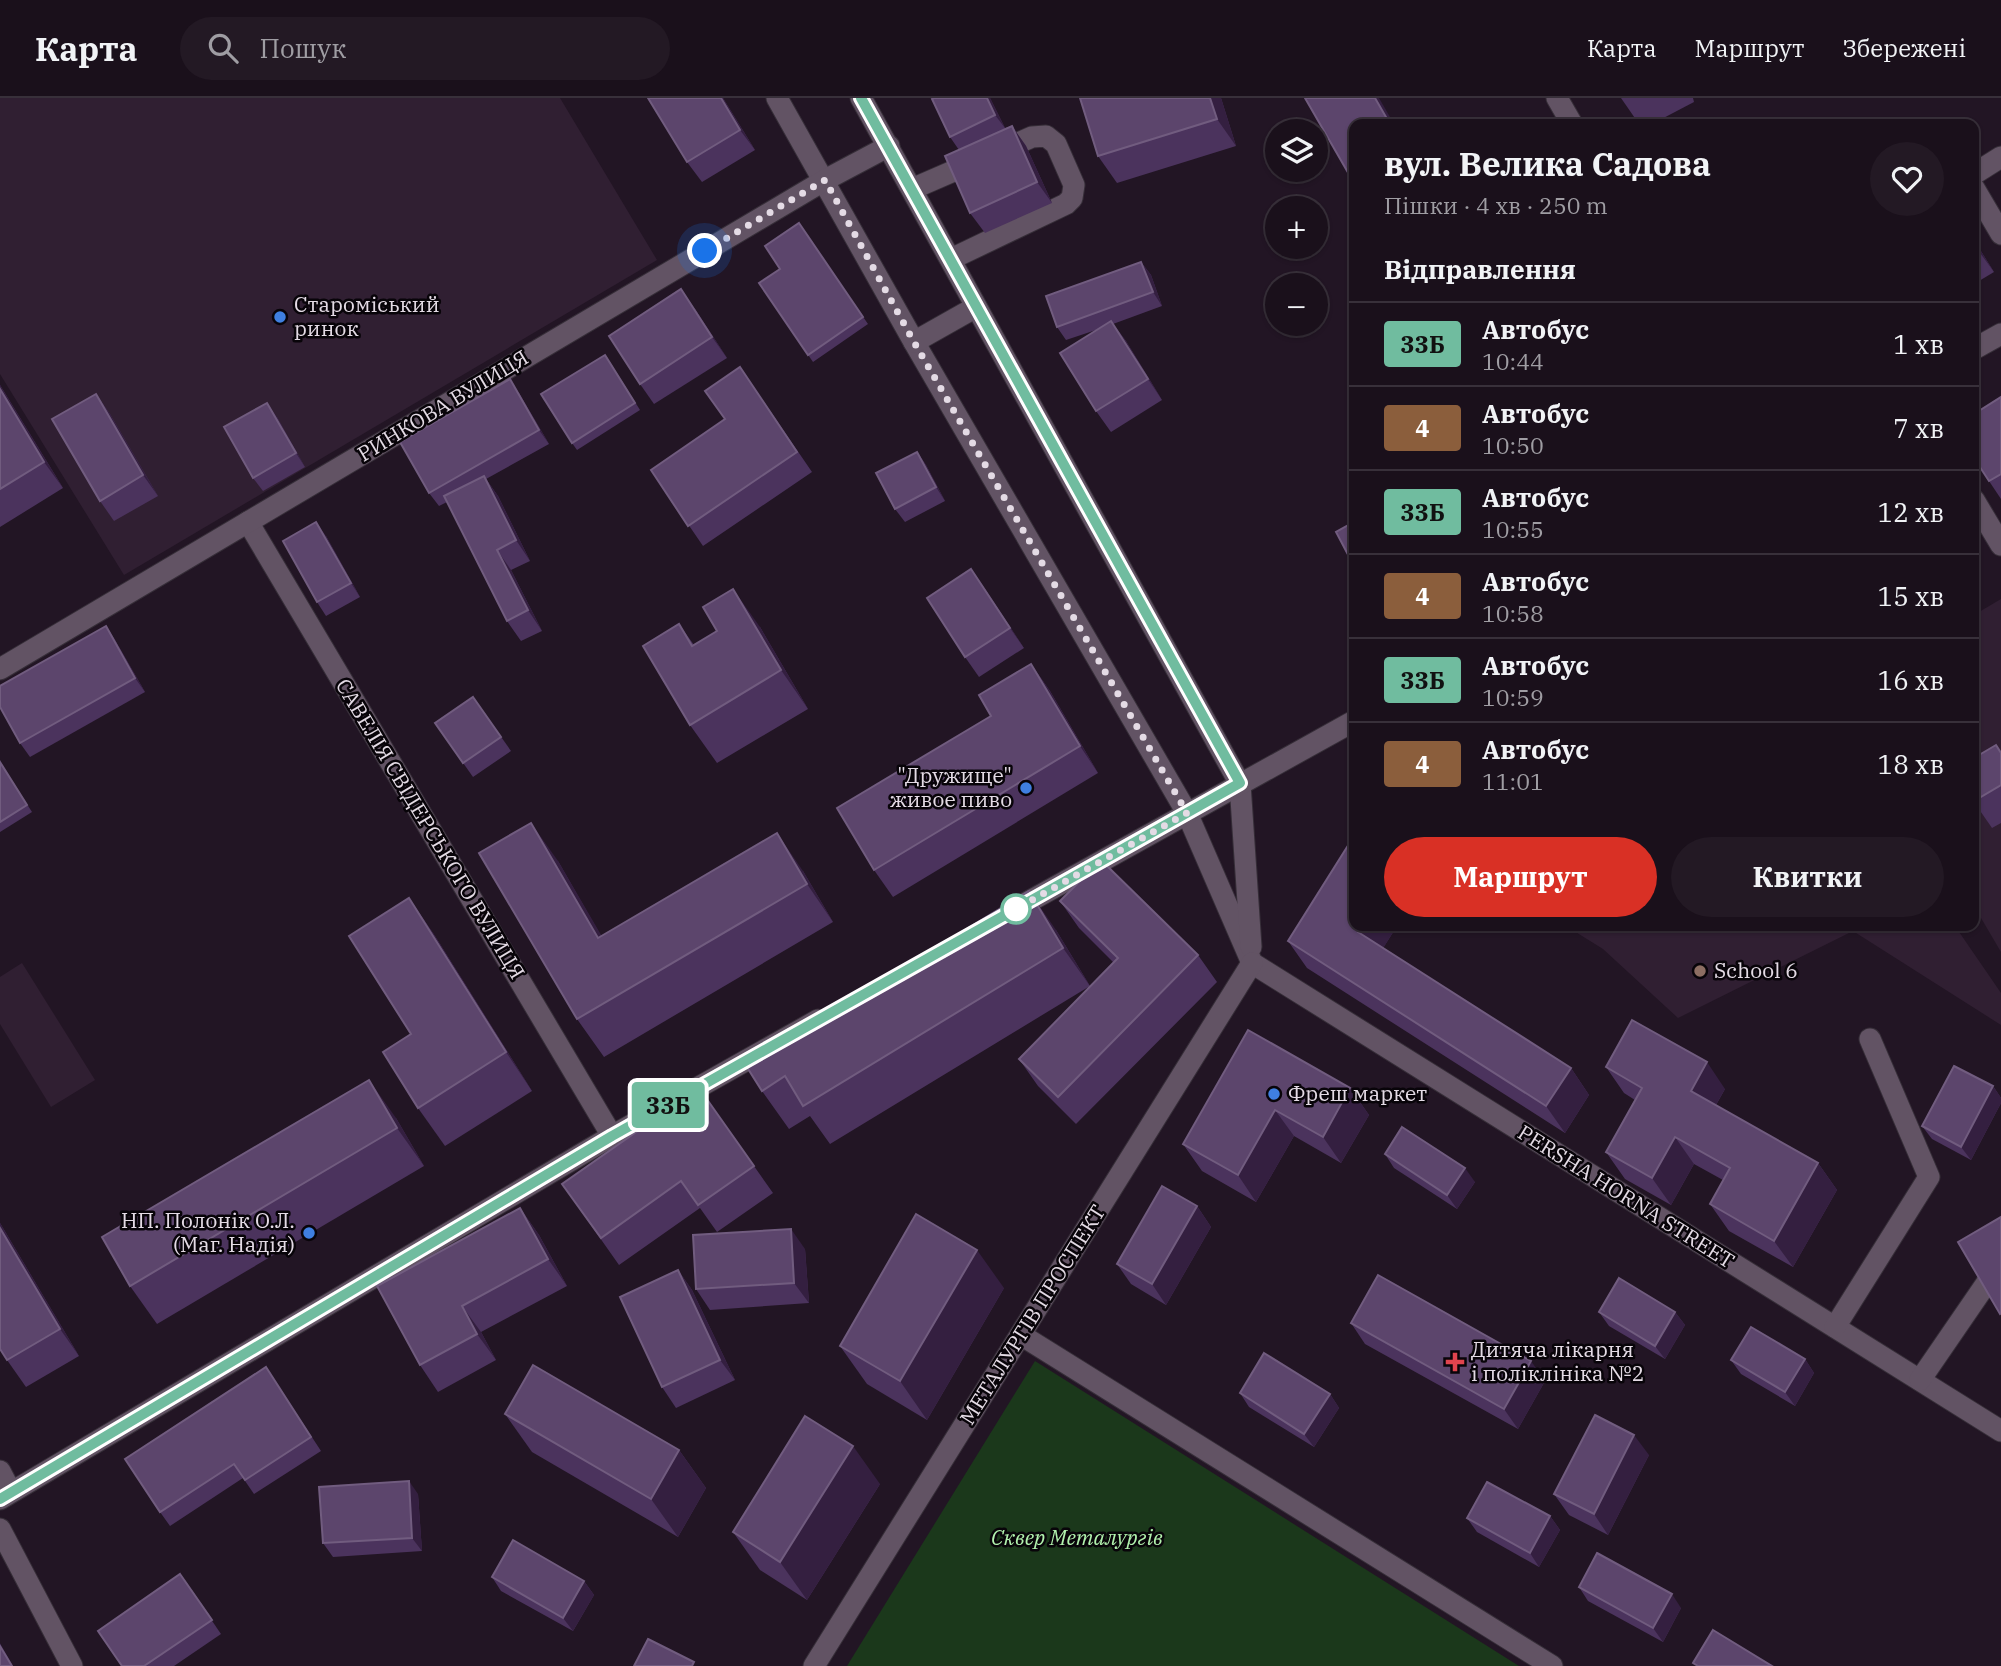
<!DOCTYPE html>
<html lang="uk">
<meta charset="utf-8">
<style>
body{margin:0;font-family:"IBM Plex Serif",serif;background:#231924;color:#f1f3f6;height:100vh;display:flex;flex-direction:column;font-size:26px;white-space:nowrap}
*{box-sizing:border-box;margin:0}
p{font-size:23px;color:#9f9da3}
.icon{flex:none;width:38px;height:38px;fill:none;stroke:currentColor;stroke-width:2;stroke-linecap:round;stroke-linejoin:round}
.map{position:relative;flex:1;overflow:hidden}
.side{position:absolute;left:1349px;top:21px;width:630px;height:812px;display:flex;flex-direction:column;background:#1a101b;border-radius:14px;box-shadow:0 2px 5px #0004,0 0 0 2px #38303a}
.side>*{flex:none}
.badge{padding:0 14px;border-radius:5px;font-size:24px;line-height:46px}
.buttons{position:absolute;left:1265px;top:21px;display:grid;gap:14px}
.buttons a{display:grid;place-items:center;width:63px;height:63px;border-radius:50%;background:#1a101b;box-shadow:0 2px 5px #0004,0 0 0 2px #38303a;font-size:35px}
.you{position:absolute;width:35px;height:35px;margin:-18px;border:5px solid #fff;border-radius:50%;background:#1a73e8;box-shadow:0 0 0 10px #1a73e833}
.map>.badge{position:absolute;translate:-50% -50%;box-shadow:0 0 0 4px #fff}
h2{padding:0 35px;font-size:26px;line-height:63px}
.round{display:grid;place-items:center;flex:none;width:74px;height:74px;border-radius:37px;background:#231924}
.head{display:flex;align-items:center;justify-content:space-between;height:119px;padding:0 35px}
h1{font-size:33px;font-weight:700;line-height:52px}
.action{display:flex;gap:14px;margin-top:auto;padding:14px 35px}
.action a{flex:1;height:80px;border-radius:42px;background:#d93025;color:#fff;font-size:28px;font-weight:700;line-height:80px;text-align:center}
.action a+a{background:#231924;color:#f1f3f6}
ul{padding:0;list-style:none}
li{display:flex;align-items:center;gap:21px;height:84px;padding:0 35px;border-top:2px solid #38303a}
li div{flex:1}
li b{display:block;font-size:26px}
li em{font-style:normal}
li .badge{min-width:77px;font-weight:700;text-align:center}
header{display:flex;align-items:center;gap:42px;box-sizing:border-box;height:98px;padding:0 35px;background:#1a101b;border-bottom:2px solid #38303a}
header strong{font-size:33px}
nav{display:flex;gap:38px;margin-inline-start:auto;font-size:24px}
.search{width:490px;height:63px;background:#231924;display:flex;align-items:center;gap:18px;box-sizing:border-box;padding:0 24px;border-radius:38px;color:#9f9da3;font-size:26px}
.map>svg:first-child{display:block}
</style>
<header>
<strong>Карта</strong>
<div class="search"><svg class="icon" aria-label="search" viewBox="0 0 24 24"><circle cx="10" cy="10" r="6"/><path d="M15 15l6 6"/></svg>Пошук</div>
<nav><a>Карта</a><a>Маршрут</a><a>Збережені</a></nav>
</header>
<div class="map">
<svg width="2001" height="1568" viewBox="0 0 2001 1568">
<rect width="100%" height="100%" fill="#221524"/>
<g fill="#301f32">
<path d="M0 0H560L657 162 124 477 0 276Z"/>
<path d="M2001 501V854L1974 808V517Z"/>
<path d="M1566 828H1955L2001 895V927L1853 833 1678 920 1603 851Z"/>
<path d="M22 865 95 982 51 1009 0 926V879Z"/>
</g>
<path fill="#1b381b" d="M1035 1263 1519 1568H847Z"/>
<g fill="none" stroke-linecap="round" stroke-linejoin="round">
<g stroke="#362e38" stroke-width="23">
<g id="minor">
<path d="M777 0 914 244 1187 715 1252 865"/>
<path d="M861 0 1240 686 1251 849"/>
<path d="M1557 0 1572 26"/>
<path d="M1974 76 2001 59"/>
<path d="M1974 90 2001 136"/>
<path d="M912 91 1032 39 1046 38 1056 46 1074 87 1072 100 1066 106 951 161"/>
<path d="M914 244 976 209"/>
<path d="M1974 251 2001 236"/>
<path d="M1974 402 2001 447"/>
<path d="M248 424 612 1038"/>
<path d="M0 571 825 82 889 48"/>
<path d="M1010 814 1354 623"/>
<path d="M1252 865 2001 1333"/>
<path d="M1835 1229 1929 1079 1870 941"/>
<path d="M1021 1237 1552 1568"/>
<path d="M1920 1282 2001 1164"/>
<path d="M0 1373 11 1394"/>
<path d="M0 1401 612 1038 818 922"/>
<path d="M0 1431 72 1568"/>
<path d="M814 1568 1252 865"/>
</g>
</g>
<use href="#minor" stroke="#625364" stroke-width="21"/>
</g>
<g fill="#4b335d">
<path d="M723 0 755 52 702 84 687 64Z"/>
<path d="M934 0H990L1005 30 1012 28 1026 48 1052 105 985 135 970 115 959 52 950 39Z"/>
<path d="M1221 0 1236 48 1117 85 1098 58Z"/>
<path d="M1621 0H1693L1694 4 1652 26H1639Z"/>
<path d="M799 125 868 226 813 264 759 185 780 171Z"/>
<path d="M1974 142 1994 174 1974 186Z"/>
<path d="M1141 164 1151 177 1162 208 1113 226 1126 243 1162 302 1111 334 1096 313 1099 231 1066 242 1057 229Z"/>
<path d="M695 211 727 260 654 306 640 286Z"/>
<path d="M610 264 640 312 577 352 572 345Z"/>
<path d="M740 269 812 374 703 448 651 372 725 321Z"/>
<path d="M0 287 63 390 0 429Z"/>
<path d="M519 295 549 346 486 381 498 398 530 463 511 472 542 533 521 543 507 523 447 404 439 408 429 395Z"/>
<path d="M96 296 110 316 158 398 114 423 100 403Z"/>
<path d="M2001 299V401L1989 383Z"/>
<path d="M277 319 305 369 263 393 253 380Z"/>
<path d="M917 354 926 367 945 403 905 424 895 411Z"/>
<path d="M326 438 360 499 326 518 317 504Z"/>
<path d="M985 491 1024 550 979 579 965 559Z"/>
<path d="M679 526 694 547 760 529 808 611 717 665 690 627Z"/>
<path d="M106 528 115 542 145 594 30 659 20 645Z"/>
<path d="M1031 566 1050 593 1098 675 893 799 874 772Z"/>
<path d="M473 599 511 653 473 679 435 625Z"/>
<path d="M1996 647 2001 654V725L1992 730 1974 704V660Z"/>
<path d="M0 664 32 714 0 734Z"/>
<path d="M558 763 601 838 803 773 833 824 604 959 577 921Z"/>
<path d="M409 800 435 838 532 993 445 1048 418 1010 411 936Z"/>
<path d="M1060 803 1198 857 1217 884 1076 1026 1038 988 1019 961 1114 865 1079 830Z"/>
<path d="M1354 828H1397L1383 850 1571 970 1589 997 1565 1035 1307 870 1288 843Z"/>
<path d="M1056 832 1090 888 830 1046 810 1018 789 1031 762 993 745 966Z"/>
<path d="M1248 932 1350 990 1369 1017 1341 1065 1294 1038 1256 1104 1202 1073 1183 1046Z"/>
<path d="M1606 969 1725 991 1716 1007 1818 1065 1837 1092 1793 1169 1729 1133 1710 1106 1723 1082 1694 1066 1671 1107 1625 1081 1606 1054 1635 1002 1624 995Z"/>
<path d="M1993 988 2001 1000V1005L1971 1062 1932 1041 1922 1028Z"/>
<path d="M699 990 773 1095 717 1134 700 1110 619 1167 562 1086Z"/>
<path d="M396 1020 424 1068 157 1226 130 1188Z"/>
<path d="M1385 1056 1475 1084 1457 1111 1394 1070Z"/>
<path d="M1197 1108 1211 1129 1166 1207 1131 1186 1117 1166Z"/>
<path d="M520 1110 539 1137 567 1188 481 1234 496 1262 438 1294 420 1267Z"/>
<path d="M0 1125 79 1258 26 1289 7 1262Z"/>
<path d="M805 1151 809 1205 710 1212 696 1191Z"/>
<path d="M678 1172 692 1192 735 1282 676 1310 662 1289Z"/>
<path d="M1004 1190 927 1322 867 1286 840 1248Z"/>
<path d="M1599 1214H1675L1685 1227 1665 1261 1609 1228Z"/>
<path d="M1351 1225 1545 1283 1518 1331 1365 1246Z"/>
<path d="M1805 1261 1814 1275 1795 1308 1741 1276 1731 1262Z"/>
<path d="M266 1269 321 1353 254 1396 243 1380 170 1428 160 1414Z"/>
<path d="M1240 1295 1330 1296 1339 1310 1314 1349 1249 1309Z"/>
<path d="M505 1316 679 1352 706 1390 678 1439 532 1354Z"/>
<path d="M1649 1357 1608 1437 1569 1417 1554 1396Z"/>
<path d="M880 1386 807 1502 760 1472 733 1434Z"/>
<path d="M418 1396 422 1453 333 1459 323 1445Z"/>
<path d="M1550 1418 1560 1432 1539 1469 1477 1434 1467 1420Z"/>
<path d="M180 1476 221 1536 174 1568H122Z"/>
<path d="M492 1479 584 1483 594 1497 573 1533 501 1493Z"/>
<path d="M1579 1489 1681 1510 1663 1544 1588 1503Z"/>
</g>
<g fill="#341f40">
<path d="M721 0H723L755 52 740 32Z"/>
<path d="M987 0H990L1005 30 995 17Z"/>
<path d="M1210 0H1221L1236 48 1217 21Z"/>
<path d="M1375 0H1379L1394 26H1390Z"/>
<path d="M1012 28 1026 48 1052 105 1037 84Z"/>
<path d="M1974 142 1994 174 1975 148Z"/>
<path d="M1141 164 1151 177 1162 208 1153 194Z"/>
<path d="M681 191 695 211 727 260 712 239Z"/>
<path d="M1111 223 1126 243 1162 302 1148 281Z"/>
<path d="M510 281 519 295 549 346 539 332Z"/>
<path d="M0 287 63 390 44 364 0 291Z"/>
<path d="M96 296 110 316 158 398 143 377Z"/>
<path d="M267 305 277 319 305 369 296 355Z"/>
<path d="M917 354 926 367 945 403 936 389Z"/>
<path d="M484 378 498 398 530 463 516 442Z"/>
<path d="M316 424 326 438 360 499 351 485Z"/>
<path d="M497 452 511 472 542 533 528 512Z"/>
<path d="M971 471 985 491 1024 550 1010 530Z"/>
<path d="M733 491 760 529 808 611 781 572Z"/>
<path d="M106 528 115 542 145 594 135 580Z"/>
<path d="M1031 566 1050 593 1098 675 1080 648Z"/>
<path d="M531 725 558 763 625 878 598 840Z"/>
<path d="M777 735 803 773 833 824 807 786Z"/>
<path d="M1029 793 1056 832 1090 888 1063 850Z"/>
<path d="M409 800 435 838 532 993 506 954Z"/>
<path d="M1362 828H1397L1377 860 1358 834Z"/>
<path d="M1707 964 1725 991 1709 1019 1691 993Z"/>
<path d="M1571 970 1589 997 1565 1035 1546 1008Z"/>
<path d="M369 982 396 1020 424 1068 397 1030Z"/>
<path d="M1993 988 2001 1000V1005L1971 1062 1961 1049Z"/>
<path d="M1350 990 1369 1017 1341 1065 1323 1039Z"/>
<path d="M1275 1012 1294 1038 1256 1104 1238 1077Z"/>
<path d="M1675 1039 1694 1066 1671 1107 1652 1080Z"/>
<path d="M1818 1065 1837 1092 1793 1169 1774 1143Z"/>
<path d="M1465 1070 1475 1084 1457 1111 1447 1097Z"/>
<path d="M1197 1108 1211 1129 1166 1207 1152 1186Z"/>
<path d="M520 1110 539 1137 567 1188 548 1161Z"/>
<path d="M0 1125 79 1258 60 1231 0 1130Z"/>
<path d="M791 1131 805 1151 809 1205 794 1185Z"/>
<path d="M977 1152 1004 1190 927 1322 900 1283Z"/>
<path d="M678 1172 692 1192 735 1282 720 1262Z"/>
<path d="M462 1208 481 1234 496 1262 477 1236Z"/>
<path d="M1675 1214 1685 1227 1665 1261 1655 1248Z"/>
<path d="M1805 1261 1814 1275 1795 1308 1785 1294Z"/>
<path d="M1531 1263 1545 1283 1518 1331 1504 1311Z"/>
<path d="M1330 1296 1339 1310 1314 1349 1304 1336Z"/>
<path d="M1634 1337 1649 1357 1608 1437 1594 1416Z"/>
<path d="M853 1348 880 1386 807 1502 780 1464Z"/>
<path d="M679 1352 706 1390 678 1439 651 1401Z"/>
<path d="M409 1383 418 1396 422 1453 412 1440Z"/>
<path d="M1550 1418 1560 1432 1539 1469 1530 1455Z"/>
<path d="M584 1483 594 1497 573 1533 563 1520Z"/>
<path d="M1672 1496 1681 1510 1663 1544 1653 1530Z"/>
<path d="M0 1545 13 1568H12L0 1548Z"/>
</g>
<g fill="#5c456c" stroke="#715c7f" stroke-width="2">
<path d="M648 0H721L740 32 687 64Z"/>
<path d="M934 0H987L995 17 950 39 932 1Z"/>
<path d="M1080 0H1210L1217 21 1098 58Z"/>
<path d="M1305 0H1375L1390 26H1354V85Z"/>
<path d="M1012 28 1037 84 970 115 945 58Z"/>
<path d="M799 125 863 219 808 257 759 185 780 171 765 148Z"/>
<path d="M1141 164 1153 194 1057 229 1046 198Z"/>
<path d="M681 191 712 239 640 286 609 238Z"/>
<path d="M1111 223 1148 281 1096 313 1060 255Z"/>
<path d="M605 257 635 305 572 345 541 296Z"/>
<path d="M740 269 797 354 688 428 651 372 725 321 705 293Z"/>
<path d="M510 281 539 332 429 395 400 344Z"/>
<path d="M0 291 44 364 0 391Z"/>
<path d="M96 296 143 377 100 403 52 321Z"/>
<path d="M2001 299V376L1989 383 1974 360V316Z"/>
<path d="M267 305 296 355 253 380 224 329Z"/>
<path d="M917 354 936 389 895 411 876 375Z"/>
<path d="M484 378 516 442 497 452 528 512 507 523 444 398Z"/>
<path d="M316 424 351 485 317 504 283 443Z"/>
<path d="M1354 424V468L1336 434Z"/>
<path d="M971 471 1010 530 965 559 927 500Z"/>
<path d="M733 491 781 572 690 627 643 548 679 526 692 548 717 533 703 509Z"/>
<path d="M106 528 135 580 20 645 0 609V588Z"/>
<path d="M1031 566 1080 648 874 772 837 710 991 618 979 597Z"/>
<path d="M473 599 501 639 463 665 435 625Z"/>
<path d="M1996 647 2001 655V687L1974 703V660Z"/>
<path d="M0 664 27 707 0 724Z"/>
<path d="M531 725 598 840 777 735 807 786 577 921 479 755Z"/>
<path d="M1354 738V828H1362L1358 834 1571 970 1546 1008 1288 843Z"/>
<path d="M1101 762 1198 857 1058 999 1019 961 1118 860 1060 803Z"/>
<path d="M1029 793 1063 850 803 1008 785 978 762 993 745 966Z"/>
<path d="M409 800 506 954 418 1010 383 954 411 936 349 838Z"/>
<path d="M1632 922 1707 964 1691 993 1818 1065 1774 1143 1710 1106 1730 1070 1675 1039 1652 1080 1606 1054 1642 990 1606 969Z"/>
<path d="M1248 932 1350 990 1323 1039 1275 1012 1238 1077 1183 1046Z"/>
<path d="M1954 968 1993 988 1961 1049 1922 1028Z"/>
<path d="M369 982 397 1030 130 1188 102 1139Z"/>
<path d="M699 990 754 1068 698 1107 681 1083 601 1140 562 1086Z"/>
<path d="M1402 1029 1465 1070 1447 1097 1385 1056Z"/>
<path d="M1162 1088 1197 1108 1152 1186 1117 1166Z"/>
<path d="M520 1110 548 1161 462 1208 477 1236 420 1267 377 1188Z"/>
<path d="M916 1116 977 1152 900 1283 840 1248Z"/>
<path d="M2001 1119V1215L2000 1216 1958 1144Z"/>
<path d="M0 1130 60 1231 7 1262 0 1251Z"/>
<path d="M791 1131 794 1185 696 1191 693 1137Z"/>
<path d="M678 1172 720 1262 662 1289 620 1199Z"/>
<path d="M1378 1177 1531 1263 1504 1311 1351 1225Z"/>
<path d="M1619 1180 1675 1214 1655 1248 1599 1214Z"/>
<path d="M1751 1229 1805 1261 1785 1294 1731 1262Z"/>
<path d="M1264 1255 1330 1296 1304 1336 1240 1295Z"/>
<path d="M533 1267 679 1352 651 1401 505 1316Z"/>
<path d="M266 1269 311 1339 245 1382 234 1366 160 1414 125 1361Z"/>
<path d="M1595 1317 1634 1337 1594 1416 1554 1396Z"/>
<path d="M805 1318 853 1348 780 1464 733 1434Z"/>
<path d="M409 1383 412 1440 323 1445 319 1389Z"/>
<path d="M1487 1384 1550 1418 1530 1455 1467 1420Z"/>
<path d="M513 1442 584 1483 563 1520 492 1479Z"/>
<path d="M1597 1455 1672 1496 1653 1530 1579 1489Z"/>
<path d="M180 1476 212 1522 144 1568H122L98 1533Z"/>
<path d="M1713 1532 1772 1568H1698L1693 1565Z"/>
<path d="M648 1541 694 1564 692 1568H634Z"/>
<path d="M0 1548 12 1568H0Z"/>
</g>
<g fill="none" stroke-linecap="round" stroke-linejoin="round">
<g stroke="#fff" stroke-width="16">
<path id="line" d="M0 1401 612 1038 1240 685 861 0"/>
</g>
<use href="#line" stroke="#70bc9f" stroke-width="10"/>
<path stroke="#e4dbe5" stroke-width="7" stroke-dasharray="0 12.6" d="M705 153 825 82 914 244 1187 715 1016 811"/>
</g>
<g fill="#3f7fe0" stroke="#080409" stroke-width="2.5">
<circle cx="280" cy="219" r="7"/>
<circle cx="1026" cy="690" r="7"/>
<circle cx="1274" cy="996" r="7"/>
<circle cx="309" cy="1135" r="7"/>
</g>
<circle fill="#fff" stroke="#70bc9f" stroke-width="3.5" cx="1016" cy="811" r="14"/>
<circle fill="#8d6e63" stroke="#080409" stroke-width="2.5" cx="1700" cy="873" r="7"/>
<path fill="#e0444e" stroke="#080409" stroke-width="2.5" d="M1451.5 1253.5h7v7h7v7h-7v7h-7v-7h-7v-7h7z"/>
<g text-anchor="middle" stroke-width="5" stroke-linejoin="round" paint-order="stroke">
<g font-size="21" fill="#e4dbe5" stroke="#080409" text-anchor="start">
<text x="294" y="214">Староміський<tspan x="294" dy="24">ринок</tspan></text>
<text x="1012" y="685" text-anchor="end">"Дружище"<tspan x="1012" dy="24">живое пиво</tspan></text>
<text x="1714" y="880">School 6</text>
<text x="1288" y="1003">Фреш маркет</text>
<text x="295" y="1130" text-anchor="end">НП. Полонік О.Л.<tspan x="295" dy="24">(Маг. Надія)</tspan></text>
<text x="1471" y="1259">Дитяча лікарня<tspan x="1471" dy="24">і поліклініка №2</tspan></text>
</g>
<g font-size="21" fill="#e4dbe5" stroke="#080409">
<text transform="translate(443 308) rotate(-31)" y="7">РИНКОВА ВУЛИЦЯ</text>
<text transform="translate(430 731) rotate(59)" y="7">САВЕЛІЯ СВІДЕРСЬКОГО ВУЛИЦЯ</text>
<text transform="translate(1626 1099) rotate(32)" y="7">PERSHA HORNA STREET</text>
<text transform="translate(1033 1217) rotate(-58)" y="7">МЕТАЛУРГІВ ПРОСПЕКТ</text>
</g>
<g font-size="21" font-style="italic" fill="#b2f3ae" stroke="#080409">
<text x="1077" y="1447">Сквер Металургів</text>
</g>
</g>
</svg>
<div class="buttons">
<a><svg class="icon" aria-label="layers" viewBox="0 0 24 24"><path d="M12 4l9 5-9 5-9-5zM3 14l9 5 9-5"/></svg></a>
<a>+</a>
<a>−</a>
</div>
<div class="you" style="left:705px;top:153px"></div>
<b class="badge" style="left:668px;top:1007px;background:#70bc9f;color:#111">33Б</b>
<section class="side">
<div class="head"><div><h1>вул. Велика Садова</h1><p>Пішки · 4 хв · 250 m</p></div><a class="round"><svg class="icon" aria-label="heart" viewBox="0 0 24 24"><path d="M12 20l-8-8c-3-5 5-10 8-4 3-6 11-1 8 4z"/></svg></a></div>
<h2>Відправлення</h2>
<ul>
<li><span class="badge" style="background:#70bc9f;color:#111">33Б</span><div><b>Автобус</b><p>10:44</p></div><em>1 хв</em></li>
<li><span class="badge" style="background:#8b5e3c;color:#fff">4</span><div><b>Автобус</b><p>10:50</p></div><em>7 хв</em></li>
<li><span class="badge" style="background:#70bc9f;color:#111">33Б</span><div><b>Автобус</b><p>10:55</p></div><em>12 хв</em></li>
<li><span class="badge" style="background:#8b5e3c;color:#fff">4</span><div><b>Автобус</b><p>10:58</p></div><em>15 хв</em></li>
<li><span class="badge" style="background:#70bc9f;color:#111">33Б</span><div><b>Автобус</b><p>10:59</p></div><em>16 хв</em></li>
<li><span class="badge" style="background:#8b5e3c;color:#fff">4</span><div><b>Автобус</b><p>11:01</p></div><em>18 хв</em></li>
</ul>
<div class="action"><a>Маршрут</a><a>Квитки</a></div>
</section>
</div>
